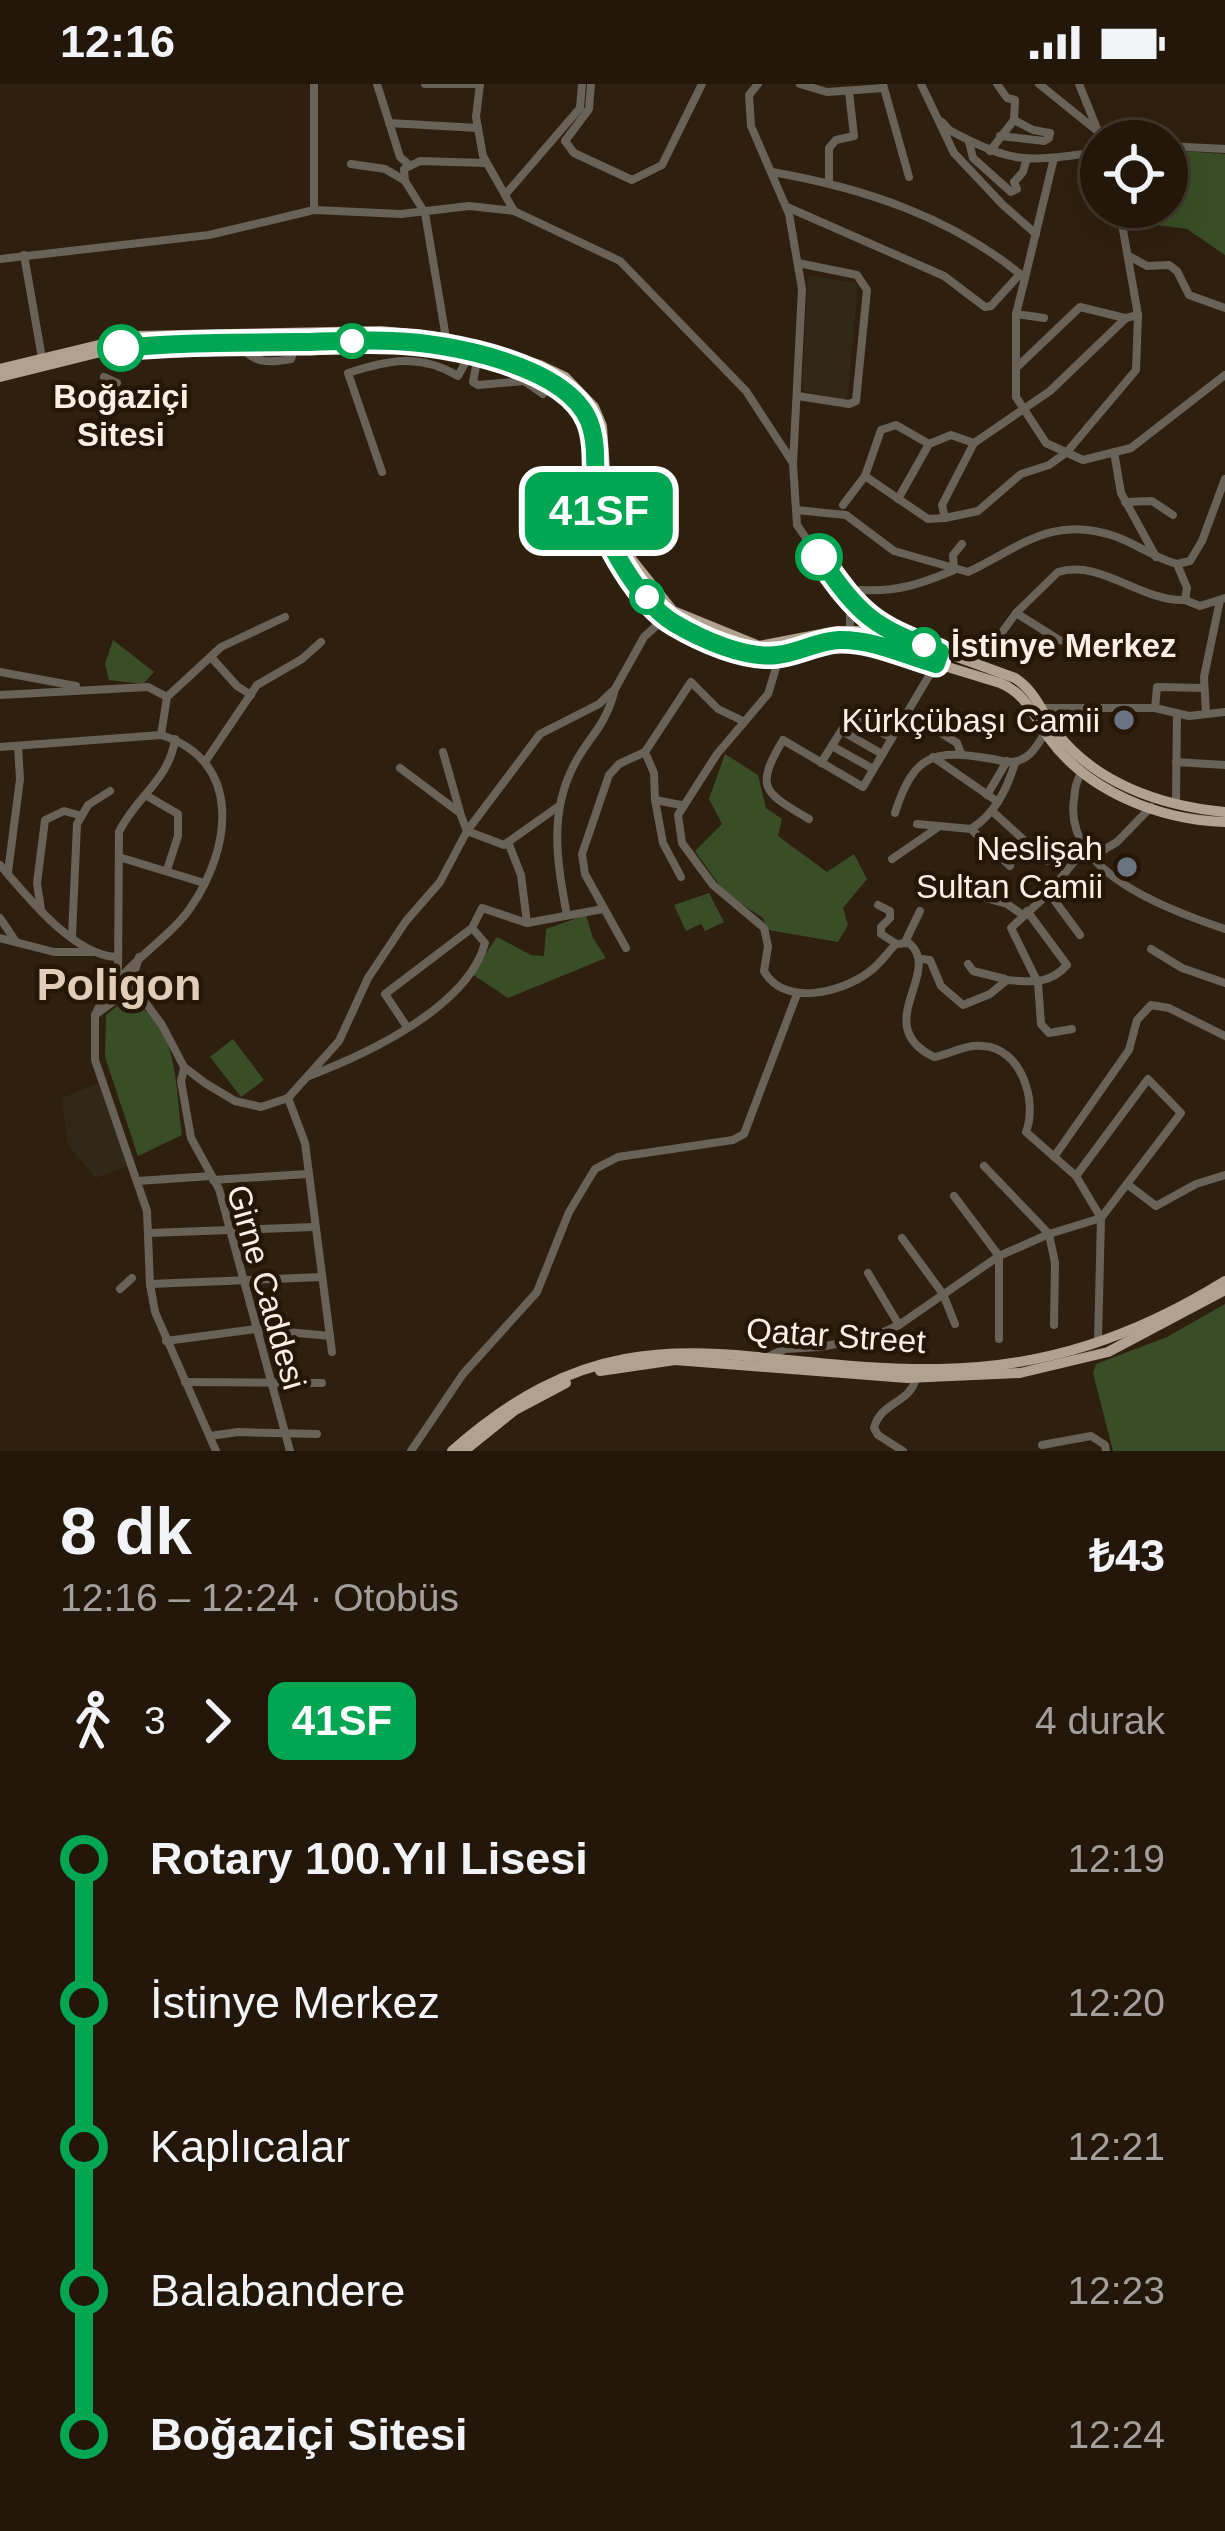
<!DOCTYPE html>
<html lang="tr">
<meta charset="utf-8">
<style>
body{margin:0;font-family:Helvetica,sans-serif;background:#2f2418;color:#f1f3f6;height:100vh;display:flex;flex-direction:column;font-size:45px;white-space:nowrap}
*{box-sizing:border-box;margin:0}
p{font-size:39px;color:#a39f9c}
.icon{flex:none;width:66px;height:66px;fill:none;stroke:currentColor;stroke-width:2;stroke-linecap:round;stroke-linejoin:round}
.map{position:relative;height:1367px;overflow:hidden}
.sheet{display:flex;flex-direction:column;background:#23170a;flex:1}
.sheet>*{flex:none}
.badge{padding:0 24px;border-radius:18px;font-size:42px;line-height:78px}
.fabs{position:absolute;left:1080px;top:36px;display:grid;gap:24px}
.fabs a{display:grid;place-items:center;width:108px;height:108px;border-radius:50%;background:#23170a;box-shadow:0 12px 48px #0002,0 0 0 3px #40362b;font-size:60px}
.map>.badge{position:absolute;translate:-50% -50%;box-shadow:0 0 0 6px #fff}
.legs{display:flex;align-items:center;gap:18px;height:132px;padding:0 60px;font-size:39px}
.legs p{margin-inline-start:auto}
.head{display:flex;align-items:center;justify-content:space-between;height:204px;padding:0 60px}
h1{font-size:66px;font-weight:600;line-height:90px}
ul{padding:0 60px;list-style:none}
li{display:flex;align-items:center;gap:42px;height:144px;font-size:45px}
li i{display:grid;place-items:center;width:18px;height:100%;margin:0 15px;background:currentColor}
li i::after{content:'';width:30px;height:30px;margin:-15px;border:9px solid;border-radius:50%;background:#23170a}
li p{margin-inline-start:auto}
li:first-child i{background:linear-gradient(#0000 50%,currentColor 0)}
li:last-child i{background:linear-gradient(currentColor 50%,#0000 0)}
.status{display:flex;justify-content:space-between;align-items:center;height:84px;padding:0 60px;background:#23170a;direction:ltr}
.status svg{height:33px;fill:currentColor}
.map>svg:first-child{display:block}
</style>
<div class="status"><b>12:16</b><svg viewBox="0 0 49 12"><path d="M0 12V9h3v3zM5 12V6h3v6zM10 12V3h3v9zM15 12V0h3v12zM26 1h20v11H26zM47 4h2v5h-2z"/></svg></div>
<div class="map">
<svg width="1225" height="1367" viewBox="0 0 1225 1367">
<rect width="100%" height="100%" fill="#2f1f0e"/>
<g fill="#302918">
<path d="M808 191 858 200 847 317 802 306Z"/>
<path d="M98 999 128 1082 96 1094 68 1061 62 1014Z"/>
</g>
<g fill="#394e26">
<path d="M1167 66 1225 70V171L1187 145 1127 137 1123 123H1167Z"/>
<path d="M113 556 154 588 143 600 109 596 105 580Z"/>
<path d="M725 670 758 691 766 724 782 735 778 752 827 788 854 770 867 795 843 824 848 841 838 858 768 846 763 834 725 809 695 767 722 740 709 715Z"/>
<path d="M709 809 724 838 705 847 701 840 686 847 674 821Z"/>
<path d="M586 831 593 854 606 874 508 914 472 890 497 853 531 871 544 872 546 845Z"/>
<path d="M126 915C180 936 175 1004 182 1051L138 1072 105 973 106 931Z"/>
<path d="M233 955 264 996 241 1013 210 973Z"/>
<path d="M1225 1220V1367H1113L1093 1289 1096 1280 1167 1253Z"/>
</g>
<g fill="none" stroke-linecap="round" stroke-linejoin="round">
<g stroke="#696259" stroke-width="8">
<path d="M377 0 400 73 408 80"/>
<path d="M425 0H480"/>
<path d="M480 0 476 33 483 72 514 127 620 177 746 307 793 379"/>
<path d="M591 0 589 25 565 57 574 69 632 96 662 81 702 0"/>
<path d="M758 0 749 11 751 42 789 130 802 205 793 380 797 441 850 518 885 546"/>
<path d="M800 0 827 8 884 4 883 1"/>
<path d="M921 0 954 69 1003 121 1036 150"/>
<path d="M1039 0 1101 50"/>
<path d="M1079 0 1102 57"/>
<path d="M884 4 909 93"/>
<path d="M942 38 949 46C1017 82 1026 77 1101 68"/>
<path d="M389 39 478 44"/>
<path d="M1000 52 1044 57 1049 54 1050 49 1033 46 1014 36"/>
<path d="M1102 54 1127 57"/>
<path d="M969 58 973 74 1011 108 1017 105 1014 98 1023 88 1026 77"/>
<path d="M1167 62 1225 65"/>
<path d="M990 67 1014 36 1015 16 1007 14 997 0"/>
<path d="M351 80 385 85 404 96"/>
<path d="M772 88C864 104 952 133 1025 194L1016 230V313L1046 359 1083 376 1131 364 1225 291"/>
<path d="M829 98V64L836 56 854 52 849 8"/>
<path d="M505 111 580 24 582 0"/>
<path d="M787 123 944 192 985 223 991 222 1020 190"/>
<path d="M314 126V0"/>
<path d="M24 171 42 274"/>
<path d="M1129 172 1147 182 1169 181 1177 187 1189 211 1225 224"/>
<path d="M0 175 209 151 314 126 401 130 469 122 514 127"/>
<path d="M798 179 857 191 867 206 856 317 849 320 798 312"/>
<path d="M1025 194 1054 74"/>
<path d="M1016 230 1044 234"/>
<path d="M446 254 425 129 405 97 404 85 420 77 485 79"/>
<path d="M240 260C252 280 269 279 291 275L296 258"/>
<path d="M478 272 473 298 478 301 524 297 543 310"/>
<path d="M1016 284 1080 223 1125 234"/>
<path d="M104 293 117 299"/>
<path d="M974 359 951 351 929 360 896 341 881 346 865 392 928 435 945 434 978 427 1021 390 1049 381 1067 368 1136 286 1138 231 1119 123"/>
<path d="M1114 368 1121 409 1156 473"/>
<path d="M382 388 348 289C388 276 420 269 458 292L470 270"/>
<path d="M898 415 929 360"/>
<path d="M1125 418 1152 417 1173 431"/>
<path d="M843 421 865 392"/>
<path d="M796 426 846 431 894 467 968 488C1022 462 1053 430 1117 453 1138 461 1155 474 1177 480L1187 504 1185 516C1141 518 1101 475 1058 488L1016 529 979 580"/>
<path d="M945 434 942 421 974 359 1050 307 1126 234 1138 231"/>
<path d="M1177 480 1190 477 1202 457 1225 395"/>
<path d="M1185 516 1200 522 1225 514"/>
<path d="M1016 529 1059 556 1100 564"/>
<path d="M850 546V518L861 506C897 508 921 500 954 486L953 471 962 460"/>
<path d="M883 565 911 582 929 587"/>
<path d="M780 571 768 610 717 670 678 731 682 759 713 801 764 844 768 862 764 887C784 923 841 909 869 888 880 880 887 869 896 860L909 859C944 888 869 941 934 973 951 970 965 960 983 962 1021 964 1038 1017 1026 1048L1076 1092 1101 1134 1098 1257"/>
<path d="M211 573 237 602 251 611"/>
<path d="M0 588 76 602"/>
<path d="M0 611 148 603 167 613"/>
<path d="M1042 624H1155L1189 632 1225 628"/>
<path d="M1155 624 1157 603 1204 604"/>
<path d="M1206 630 1204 593 1220 516"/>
<path d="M842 647 882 670"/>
<path d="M938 647 957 659 961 669"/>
<path d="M161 651 167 613 221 563 285 533"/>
<path d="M832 662 873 685"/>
<path d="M0 663 161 651C244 677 231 765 191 823 174 848 144 868 124 890"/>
<path d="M443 668 460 728"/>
<path d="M933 673 998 718"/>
<path d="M205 678 257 601 302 575 321 558"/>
<path d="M1176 678 1225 681"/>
<path d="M821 679 850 633 892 654"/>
<path d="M400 684 460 729 467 747 504 761 559 722"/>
<path d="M1082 688C1076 697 1075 704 1074 715 1063 788 1168 826 1225 845"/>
<path d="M987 711 1007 677"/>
<path d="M147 712 178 730V752L167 786"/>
<path d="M655 716 663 759 681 793"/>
<path d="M1176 719 1177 630"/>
<path d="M681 721 655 716 654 689 645 668 691 598 718 625 743 637"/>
<path d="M992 727 1047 777"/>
<path d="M895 729C914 669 934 665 993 675 1002 677 1012 680 1020 676 1032 672 1039 658 1045 649"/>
<path d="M809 735C764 708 754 705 783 656L863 703 936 580"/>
<path d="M917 740 971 745C995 730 1007 705 1015 679"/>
<path d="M971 745 1010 782"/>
<path d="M508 758 521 791 527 839"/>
<path d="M119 773 204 799"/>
<path d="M1090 774 1117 758 1151 723"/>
<path d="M892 775 937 744"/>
<path d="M0 781C27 812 73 871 116 873"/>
<path d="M8 788 20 695 18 663"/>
<path d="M936 800 1007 820 1023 831"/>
<path d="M1049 809 1080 851"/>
<path d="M878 821 890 827V834L881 843V850L895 859"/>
<path d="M41 826 37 799 45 736 64 727 79 731"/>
<path d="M567 831C557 781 549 730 573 683 589 651 603 647 614 609"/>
<path d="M0 834 16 858"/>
<path d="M72 852 77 740 88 721 110 707"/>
<path d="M0 854 54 868H92"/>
<path d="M905 858 920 827"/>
<path d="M626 864 585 790 582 770 609 691 619 680 645 668"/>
<path d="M1151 865 1182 884 1225 899"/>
<path d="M139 873 131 899 162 941 184 983 205 999 235 1017 261 1023 288 1014 339 957 368 894 406 837 440 798 467 747 540 650 599 620 615 605 644 553 666 533"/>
<path d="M922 875 930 876 941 902 963 921 990 910 1007 896C1031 898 1049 901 1067 881L1027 827"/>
<path d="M968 880 973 887 1005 895"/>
<path d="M118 890 119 748C135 714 170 695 175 655"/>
<path d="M95 931 129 906 127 892 113 894 95 931V976L147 1127 150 1200 155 1228 216 1367"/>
<path d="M407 943 385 910 472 844"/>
<path d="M1072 945 1049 949 1041 940 1038 899 1011 844 1049 809 1084 765"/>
<path d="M184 985 181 997 191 1054 219 1105 290 1367"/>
<path d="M309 992C367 970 468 923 485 859L472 844 482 824 527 839 603 825"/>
<path d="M288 1014 305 1059 332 1268"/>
<path d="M1054 1073 1129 966 1137 936 1151 921 1169 924 1225 952"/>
<path d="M984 1082 1049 1150 1055 1179 1054 1241"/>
<path d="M213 1096 307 1090"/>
<path d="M138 1097 211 1092"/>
<path d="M1127 1100 1156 1122 1196 1100 1225 1091"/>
<path d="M954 1112 999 1172V1255"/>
<path d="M150 1149 313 1143"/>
<path d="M902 1154 943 1210 955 1240"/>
<path d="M868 1189 899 1241"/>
<path d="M150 1200 322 1193"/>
<path d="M120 1205 132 1194"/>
<path d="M166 1257 256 1245 330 1252"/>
<path d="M767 1273 785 1265 820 1263 873 1253 899 1241 999 1172 1049 1150 1101 1134 1181 1029 1148 995 1076 1092"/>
<path d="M185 1298 322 1299"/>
<path d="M210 1352 238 1348 317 1350"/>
<path d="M1042 1361 1091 1352 1105 1361 1106 1367"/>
<path d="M411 1367 463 1290 537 1208 569 1128 595 1085 618 1073 733 1056 744 1050 797 910"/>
<path d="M903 1367 878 1351 874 1344C881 1317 910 1320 916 1294"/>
</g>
<g stroke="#b1a18f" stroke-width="10">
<path d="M0 285 136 252 381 247 446 254 540 281 565 293 594 323 602 342 607 414 615 448 628 471 673 527 759 562 837 547H886L1015 594C1035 607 1041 626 1054 645 1093 699 1161 722 1225 728"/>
<path d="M0 293 113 265 208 259 405 257 446 263 516 283 562 304 583 326 593 352 597 416 604 446 638 501 671 537 755 571H780L836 556 866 558 1000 599C1026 609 1034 633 1049 654 1088 708 1160 736 1225 738"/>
<path d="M600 1287 675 1276 907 1294 1020 1289 1108 1268 1225 1206"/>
<path d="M452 1367C625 1213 739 1288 939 1285 1045 1284 1136 1252 1225 1197"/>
<path d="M464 1367 515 1326 566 1299"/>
</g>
</g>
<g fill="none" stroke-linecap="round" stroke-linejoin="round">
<g stroke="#fff" stroke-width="27">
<path id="line-1" d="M121 264C178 258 236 259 294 258 327 258 361 255 394 257 448 259 566 281 589 337 599 362 593 392 597 418 602 456 641 519 674 539 701 555 745 575 777 571 798 569 817 557 839 556 872 555 904 571 936 580L940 568C872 542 861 533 819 473"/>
</g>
<use href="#line-1" stroke="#00a651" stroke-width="18"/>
</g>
<g fill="#fff" stroke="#00a651" stroke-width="6">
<circle cx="352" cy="257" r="15"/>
<circle cx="121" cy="264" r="21"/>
<circle cx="819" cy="473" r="21"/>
<circle cx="647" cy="513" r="15"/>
<circle cx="924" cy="561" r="15"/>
</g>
<g fill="#6b7280" stroke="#251605" stroke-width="4.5">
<circle cx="1124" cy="636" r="12"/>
<circle cx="1127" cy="783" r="12"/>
</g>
<g text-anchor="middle" stroke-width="9" stroke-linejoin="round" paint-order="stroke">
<g font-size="33" font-weight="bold" fill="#fbf0e5" stroke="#251605">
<text x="121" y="324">Boğaziçi<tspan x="121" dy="38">Sitesi</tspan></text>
<text x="951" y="573" text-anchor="start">İstinye Merkez</text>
</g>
<g font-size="33" fill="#fbf0e5" stroke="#251605" text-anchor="end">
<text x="1100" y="648">Kürkçübaşı Camii</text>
<text x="1103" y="776">Neslişah<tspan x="1103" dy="38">Sultan Camii</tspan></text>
</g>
<g font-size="33" fill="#fbf0e5" stroke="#251605">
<text transform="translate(267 1203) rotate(74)" y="12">Girne Caddesi</text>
<text transform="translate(836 1251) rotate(4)" y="12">Qatar Street</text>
</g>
<g font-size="45" font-weight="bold" fill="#e2ceb8" stroke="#251605">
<text x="119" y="916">Poligon</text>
</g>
</g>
</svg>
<div class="fabs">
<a><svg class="icon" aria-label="locate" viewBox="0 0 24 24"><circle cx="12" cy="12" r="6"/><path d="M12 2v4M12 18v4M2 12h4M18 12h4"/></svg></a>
</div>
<b class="badge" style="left:599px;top:427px;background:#00a651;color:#fff">41SF</b>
</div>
<section class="sheet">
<div class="head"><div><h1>8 dk</h1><p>12:16 – 12:24 · Otobüs</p></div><b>₺43</b></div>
<div class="legs"><svg class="icon" aria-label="walk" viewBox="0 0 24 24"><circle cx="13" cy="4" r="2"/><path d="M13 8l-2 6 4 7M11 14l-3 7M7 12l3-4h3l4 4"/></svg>3<svg class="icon" aria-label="forward" viewBox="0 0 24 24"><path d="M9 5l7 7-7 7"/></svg><b class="badge" style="background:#00a651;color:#fff">41SF</b><p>4 durak</p></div>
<ul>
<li><i style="color:#00a651"></i><b>Rotary 100.Yıl Lisesi</b><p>12:19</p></li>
<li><i style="color:#00a651"></i><span>İstinye Merkez</span><p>12:20</p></li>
<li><i style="color:#00a651"></i><span>Kaplıcalar</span><p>12:21</p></li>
<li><i style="color:#00a651"></i><span>Balabandere</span><p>12:23</p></li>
<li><i style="color:#00a651"></i><b>Boğaziçi Sitesi</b><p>12:24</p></li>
</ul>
</section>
